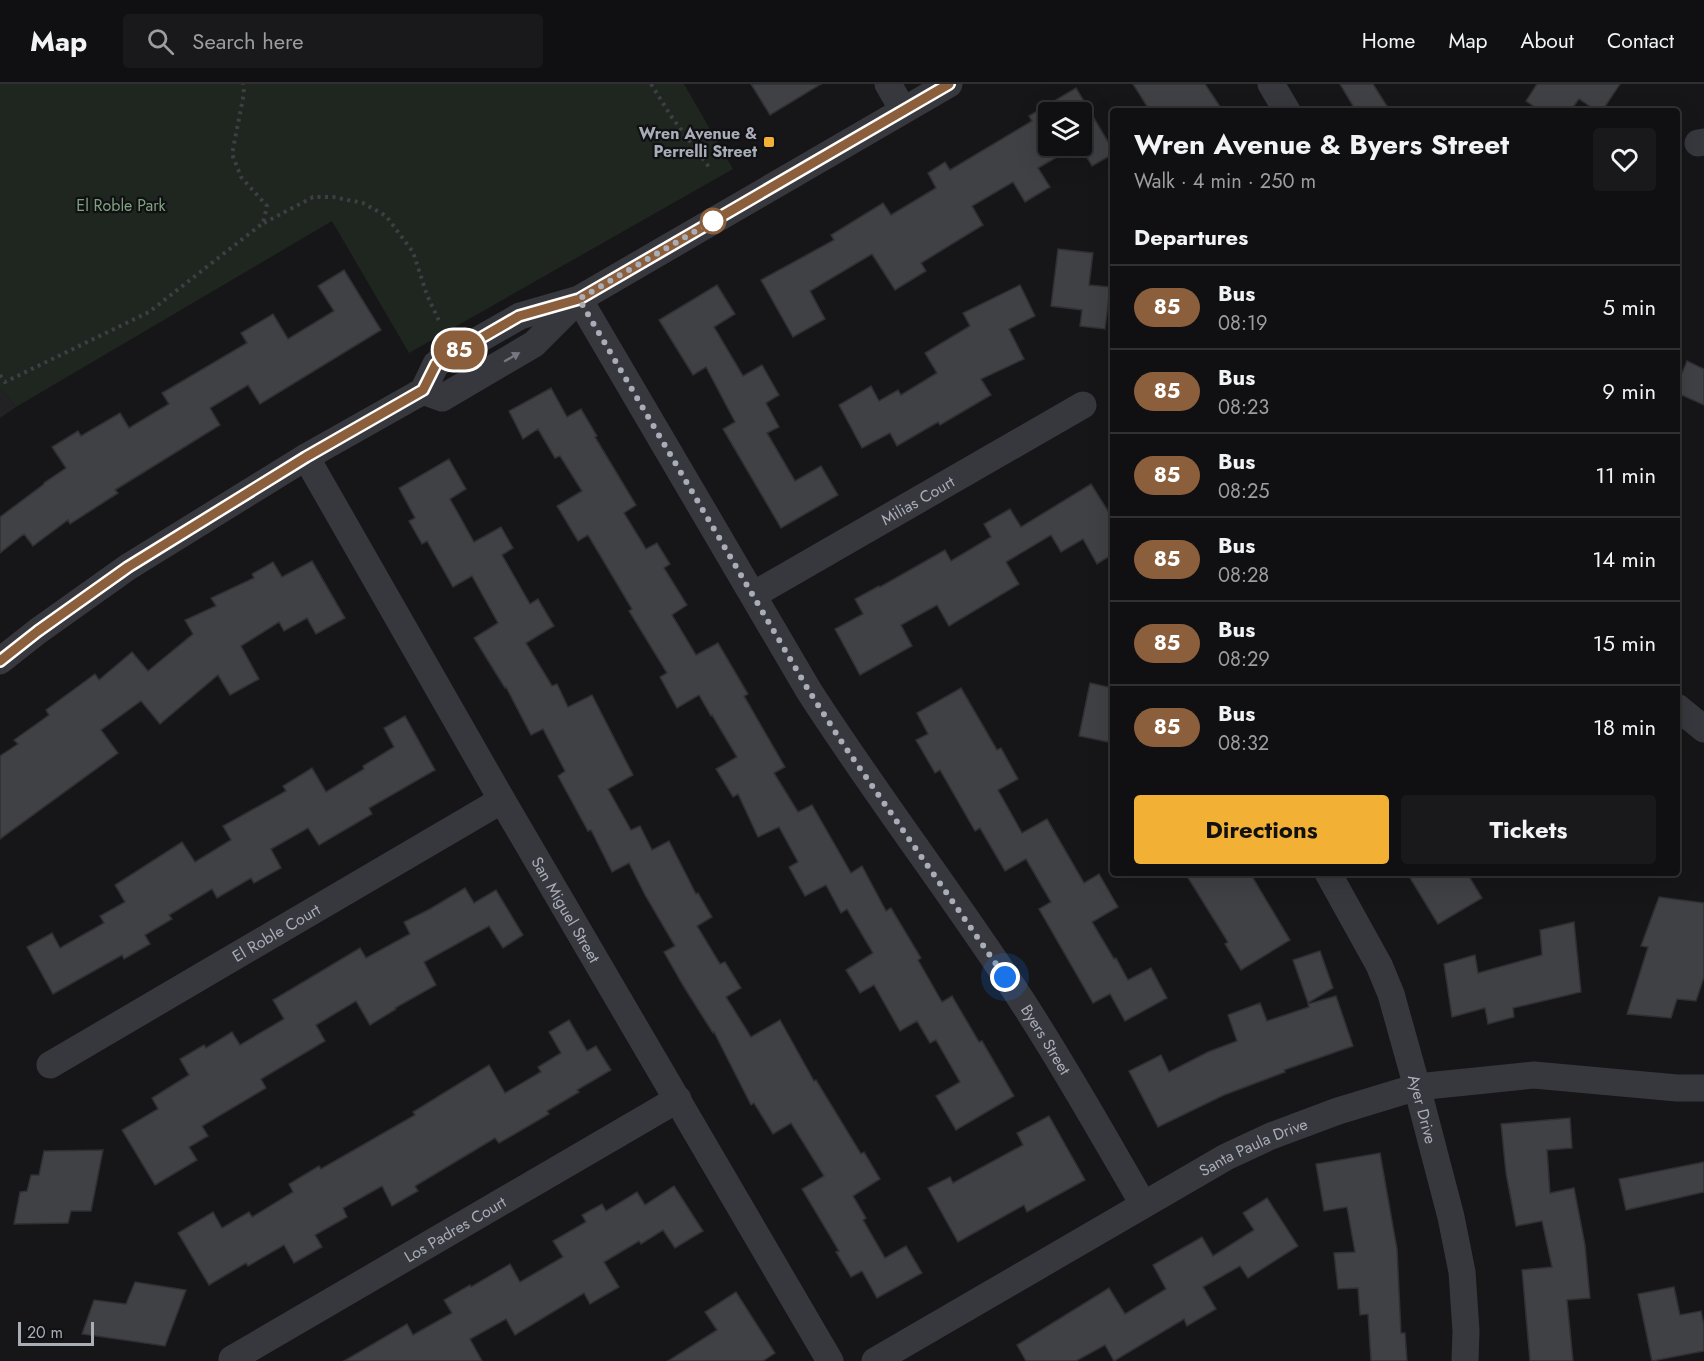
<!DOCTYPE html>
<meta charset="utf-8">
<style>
body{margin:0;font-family:Jost,sans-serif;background:#19191b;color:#f1f3f6;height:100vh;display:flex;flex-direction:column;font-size:22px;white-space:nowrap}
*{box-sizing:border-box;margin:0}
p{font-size:20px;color:#9c9d9f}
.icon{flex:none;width:33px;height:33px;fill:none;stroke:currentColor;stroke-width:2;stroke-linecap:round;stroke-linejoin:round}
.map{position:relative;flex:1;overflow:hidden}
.sheet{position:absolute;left:1110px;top:24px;width:570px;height:768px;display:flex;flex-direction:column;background:#101012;border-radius:6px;box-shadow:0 6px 24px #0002,0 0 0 2px #303032}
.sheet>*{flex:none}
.badge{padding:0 12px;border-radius:20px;font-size:21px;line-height:39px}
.fabs{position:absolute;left:1038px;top:18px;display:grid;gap:12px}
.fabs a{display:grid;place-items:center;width:54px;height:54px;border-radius:6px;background:#101012;box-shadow:0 6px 24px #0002,0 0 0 2px #303032;font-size:30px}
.scale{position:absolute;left:18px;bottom:15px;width:76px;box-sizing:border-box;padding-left:6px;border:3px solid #a8adb8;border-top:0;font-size:16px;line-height:21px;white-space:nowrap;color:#a8adb8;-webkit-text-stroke:4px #111113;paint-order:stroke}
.you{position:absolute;width:30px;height:30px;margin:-15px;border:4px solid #fff;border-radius:50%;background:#1a73e8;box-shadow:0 0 0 9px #1a73e833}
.map>.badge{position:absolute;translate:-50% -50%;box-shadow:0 0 0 3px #fff}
h2{padding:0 24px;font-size:22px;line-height:54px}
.round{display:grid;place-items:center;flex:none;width:63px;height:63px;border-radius:6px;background:#19191b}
.headline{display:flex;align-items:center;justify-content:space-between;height:102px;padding:0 24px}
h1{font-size:28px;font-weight:700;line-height:45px}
.button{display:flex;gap:12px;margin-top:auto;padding:12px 24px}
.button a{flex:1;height:69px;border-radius:6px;background:#f2b134;color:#111;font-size:24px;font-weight:700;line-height:69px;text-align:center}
.button a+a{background:#19191b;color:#f1f3f6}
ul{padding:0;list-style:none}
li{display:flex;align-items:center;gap:18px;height:84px;padding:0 24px;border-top:2px solid #303032}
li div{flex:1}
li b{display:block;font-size:22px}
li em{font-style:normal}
li .badge{min-width:66px;font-weight:700;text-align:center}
header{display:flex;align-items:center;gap:36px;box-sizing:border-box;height:84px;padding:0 30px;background:#101012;border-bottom:2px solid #303032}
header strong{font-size:28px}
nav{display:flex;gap:33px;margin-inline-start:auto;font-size:21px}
.search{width:420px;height:54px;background:#19191b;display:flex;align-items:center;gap:15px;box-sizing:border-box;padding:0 21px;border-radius:6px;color:#9c9d9f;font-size:22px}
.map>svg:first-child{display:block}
</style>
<header>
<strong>Map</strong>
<div class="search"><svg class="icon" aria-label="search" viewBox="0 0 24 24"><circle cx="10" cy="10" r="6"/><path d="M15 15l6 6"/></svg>Search here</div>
<nav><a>Home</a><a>Map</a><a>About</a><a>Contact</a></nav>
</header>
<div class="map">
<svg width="1704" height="1277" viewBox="0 0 1704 1277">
<rect width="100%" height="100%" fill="#161618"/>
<path fill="#222225" d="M0 304 16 323 0 334Z"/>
<path fill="#1e261f" d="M0 0H684L733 85 409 269 332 137 16 323 0 304Z"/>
<g fill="#404145" stroke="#303034" stroke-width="1.5">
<path d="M751 0H821L770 31Z"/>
<path d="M1133 0H1205L1223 27H1150Z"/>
<path d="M1340 0H1373L1390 27H1356Z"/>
<path d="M1537 0H1620L1602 27H1597L1579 15 1570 27H1541L1526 17Z"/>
<path d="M1076 4 1113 66V70L1092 82 1080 62H1082V28H1048V62H1076L1038 84 1050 103 1025 118 1013 98 972 122 983 141 921 179 926 187 895 206 872 170 810 207 825 235 793 253 761 196 834 156 831 151 883 119 891 131 936 104 928 89 945 78 950 86 1032 37 1029 32Z"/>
<path d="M1058 165 1093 169 1089 201 1110 203 1105 245 1080 242 1082 226 1051 222Z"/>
<path d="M344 186 381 246 260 320 248 301 210 324 220 341 115 406 118 409 70 440 68 436 33 462 24 450 0 469V433L44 400V399L66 384 52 363 78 347 81 352 120 329 129 344 169 320 162 309 247 259 241 249 273 230 288 255 334 227 318 202Z"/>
<path d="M717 201 735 230 714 243 743 292 762 281 779 311 766 319 779 343 767 349 795 397 821 382 838 411 781 444 723 345 735 338 706 283 693 291 659 236Z"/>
<path d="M1020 201 1035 232 1009 245 1024 275 981 295 991 311 940 341 938 338 897 362 890 349 862 364 839 321 871 302 879 317 898 306 901 311 937 289 925 269 970 242 963 229Z"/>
<path d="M1687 277 1704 285V321L1677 309V301Z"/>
<path d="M551 304 567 333 581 325 597 352 595 353 636 421 624 429 646 465 657 459 670 480 664 484 687 521 672 531 696 571 718 559 748 610 744 612 785 683 774 689 798 728 812 721 851 789 862 782 886 827 891 824 921 874 918 876 942 918 952 912 979 958 982 957 1014 1012 956 1046 936 1012 960 998 936 956 930 959 917 937 900 947 874 901 860 909 846 886 873 869 847 825 841 829 826 801 805 812 789 783 798 778 779 743 758 753 738 710 733 713 716 685 737 673 712 631 711 632 699 611 677 624 660 593 667 589 629 527 632 525 588 451 578 457 557 422 582 407 560 372 555 374 538 345 523 355 509 327Z"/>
<path d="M449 375 466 405 450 415 474 458 501 443 513 464 502 471 530 520 538 515 554 542 526 559 552 602 557 600 568 623 592 611 633 691 608 705 631 746 640 742 652 766 669 757 696 810 698 809 712 833 697 842 720 880 725 878 741 904 726 913 751 953 780 936 814 997 816 996 861 1070 864 1068 880 1095 853 1112 866 1134 863 1136 885 1174 906 1162 922 1189 877 1214 862 1187 851 1193 836 1168 839 1167 802 1105 824 1092 791 1039 773 1050 754 1019 751 1021 714 948 713 949 684 903 664 868 675 862 645 811 629 779 612 788 591 746 588 747 558 692 565 687 543 645 531 651 506 603 505 604 474 554 498 539 472 492 453 503 427 457 422 460 409 437 415 434 399 404Z"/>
<path d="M1091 400 1113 435V470L1097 480 1083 455 1061 468 1051 451 1006 478 1019 500 949 542 937 521 901 541 912 562 860 591 835 545 863 530 855 515 879 502 880 503 945 466 951 477 991 453 984 440 1010 425 1021 443Z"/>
<path d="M312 477 345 534 316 550 307 534 284 547 279 538 241 562 259 595 230 611 218 591 160 640 141 617 101 646 118 669 0 755V672L18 660 14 656 49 631 46 626 95 590 99 596 132 568 148 587 193 550 185 536 216 522 211 514 254 494 252 490 273 478 282 493Z"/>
<path d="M1090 599 1113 604V659L1079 652Z"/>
<path d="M961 604 997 666 1001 664 1018 695 998 706 1022 749 1047 735 1084 799 1099 790 1118 823 1092 838 1114 875 1116 874 1128 896 1151 884 1167 914 1125 937 1110 910 1093 919 1039 825 1051 818 1026 775 1005 787 980 744 975 747 940 686 935 689 916 656 928 650 917 629Z"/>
<path d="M405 632 435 686 369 724 372 730 319 761 308 744 271 765 281 784 254 799 251 794 217 814 212 805 169 831 172 835 145 851 150 860 124 875 122 871 53 910 27 863 52 849 60 864 104 839 100 832 125 818 115 801 182 758 195 778 231 756 223 742 286 707 283 702 312 684 326 708 364 685 363 682 394 663 384 644Z"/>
<path d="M1185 789H1250L1290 856 1241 886 1225 860 1228 858Z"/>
<path d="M1407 789H1467L1482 814 1438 840Z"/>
<path d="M465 804 474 819 496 806 523 851 503 864 489 842 424 878 436 901 395 924 396 925 370 941 356 917 316 941 325 957 261 995 266 1004 202 1042 208 1052 189 1063 197 1076 155 1101 122 1046 158 1025 152 1014 189 991 180 975 204 961 206 964 232 948 240 961 284 935 273 916 360 864 366 874 410 850 404 838 430 825Z"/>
<path d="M1659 813 1704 819V893L1696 917 1677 915 1671 934 1627 930 1648 863 1641 862Z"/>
<path d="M1574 838 1581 908 1513 924 1514 933 1488 940 1485 924 1452 933 1444 880 1475 871 1478 889 1542 871 1540 846Z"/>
<path d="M1320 867 1333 904 1308 919 1293 876Z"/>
<path d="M1336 912 1353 962 1284 986 1285 988 1224 1011 1158 1043 1129 987 1161 971 1169 988 1208 968 1237 957 1228 931 1260 919 1267 937 1309 923 1308 920Z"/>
<path d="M569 936 587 967 596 962 611 986 577 1006 579 1008 547 1027 549 1030 499 1059 495 1054 415 1102 418 1107 392 1122 382 1102 343 1124 347 1133 315 1151 322 1163 294 1179 284 1161 248 1182 246 1179 209 1201 178 1149 213 1128 222 1144 249 1128 252 1133 293 1108 289 1100 319 1082 321 1085 415 1031 413 1028 489 981 505 1009 541 988 538 983 561 969 549 948Z"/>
<path d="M1049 1032 1085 1096 1027 1128 1024 1121 958 1158 928 1104 950 1093 953 1099 1023 1061 1017 1049Z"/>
<path d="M1570 1034 1572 1064 1547 1066 1550 1109 1574 1104 1585 1161 1590 1214 1567 1216 1573 1277H1530L1522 1186 1552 1183 1542 1137 1516 1142 1506 1089 1501 1040Z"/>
<path d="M103 1066 91 1127H71L68 1139 14 1140 20 1108 27 1107 31 1091H39L44 1067Z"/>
<path d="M1380 1069 1397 1165 1401 1249H1405L1407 1277H1371L1368 1230 1360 1231 1358 1204 1338 1205 1334 1169 1355 1168 1347 1123 1324 1127 1316 1080Z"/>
<path d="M1704 1078V1108L1626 1126 1619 1095Z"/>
<path d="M674 1102 703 1147 675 1164 663 1146 641 1160 639 1157 604 1178 619 1203 590 1220 584 1209 515 1251 506 1235 470 1255 482 1277H344L407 1240 413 1251 452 1229 444 1216 470 1201 471 1203 510 1180 520 1198 563 1173 553 1157 586 1138 582 1131 602 1120 606 1127 637 1108 645 1121Z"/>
<path d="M1267 1114 1298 1162 1248 1194 1240 1182 1203 1203 1216 1225 1187 1242 1184 1235 1114 1277 1105 1261 1076 1277H1026L1017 1261 1109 1204 1125 1230 1166 1205 1153 1181 1202 1153 1213 1172 1254 1146 1243 1129Z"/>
<path d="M135 1198 186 1206 165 1262 82 1250 94 1216 126 1220Z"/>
<path d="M1674 1203 1680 1231 1701 1227 1704 1241V1267L1652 1277 1638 1210Z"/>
<path d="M736 1208 775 1269 763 1277H668L717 1246 705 1228Z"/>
</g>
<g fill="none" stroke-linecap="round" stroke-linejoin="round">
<g stroke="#3d3f44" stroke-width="4" stroke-dasharray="3 4.5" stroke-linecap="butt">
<path d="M651 0 671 32 709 83"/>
<path d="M264 139 313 113H333L363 119 386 132 413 168 427 211 440 239"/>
<path d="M0 291 5 298 149 228 263 139 267 122 241 93 232 70 244 9 243 0"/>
</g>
<g stroke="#37383d" stroke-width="27">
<path d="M888 0 903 26"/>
<path d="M1271 0 1287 27"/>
<path d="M1698 59 1704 58"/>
<path id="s1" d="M579 215 809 607C876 711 952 810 1020 914 1064 981 1103 1051 1143 1120"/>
<path d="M423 307 442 314 534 260 578 216"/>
<path id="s2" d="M306 373 502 716 830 1277"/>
<path id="s3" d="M753 511 1083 321"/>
<path d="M0 577 38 547 128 483 306 373 423 307 436 280 520 232 579 215 949 0"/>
<path d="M1677 623 1704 645"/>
<path id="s4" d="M1328 789 1379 881 1391 910 1417 1003 1451 1133 1462 1188 1466 1247 1465 1277"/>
<path id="s5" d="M50 981 502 716"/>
<path id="s6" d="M232 1275 678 1015"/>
<path id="s7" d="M875 1277 1226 1073 1271 1052 1338 1027 1417 1003 1534 991 1677 1004H1704"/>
</g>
</g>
<defs><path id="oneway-solid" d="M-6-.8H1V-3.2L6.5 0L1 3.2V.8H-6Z" transform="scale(1.5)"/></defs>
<use fill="#757881" href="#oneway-solid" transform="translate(512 273) rotate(-30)"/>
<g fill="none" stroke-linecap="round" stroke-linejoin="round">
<g stroke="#fff" stroke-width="14">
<path id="line" d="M0 577 38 547 128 483 306 373 423 306 436 280 519 232 579 215 949 0"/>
</g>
<use href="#line" stroke="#8b5e3c" stroke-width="9"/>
<path stroke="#a8adb8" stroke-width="6" stroke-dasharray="0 10.8" d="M713 137 579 215 809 607 843 660 1005 893"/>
</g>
<rect fill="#f2b134" stroke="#111113" stroke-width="2" x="763" y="52" width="12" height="12" rx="3"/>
<circle fill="#fff" stroke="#8b5e3c" stroke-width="3" cx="713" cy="137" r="12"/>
<g text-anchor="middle" stroke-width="4.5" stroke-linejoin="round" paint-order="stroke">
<g font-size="16" font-weight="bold" fill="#a8adb8" stroke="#111113" text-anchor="end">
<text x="757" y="55">Wren Avenue &amp;<tspan x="757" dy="18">Perrelli Street</tspan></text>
</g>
<g font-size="16" fill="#7fa381" stroke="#111113">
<text x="121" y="127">El Roble Park</text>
</g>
<g font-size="16" fill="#a8adb8" stroke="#111113">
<text dy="6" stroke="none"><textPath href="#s3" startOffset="190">Milias Court</textPath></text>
<text dy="6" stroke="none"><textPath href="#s2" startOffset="522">San Miguel Street</textPath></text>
<text dy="6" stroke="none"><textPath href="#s5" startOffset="262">El Roble Court</textPath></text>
<text dy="6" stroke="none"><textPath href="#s1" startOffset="876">Byers Street</textPath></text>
<text dy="6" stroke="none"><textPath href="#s4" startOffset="256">Ayer Drive</textPath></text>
<text dy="6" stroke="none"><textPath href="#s7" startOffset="435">Santa Paula Drive</textPath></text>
<text dy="6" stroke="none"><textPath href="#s6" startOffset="258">Los Padres Court</textPath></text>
</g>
</g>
</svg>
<div class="fabs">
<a><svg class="icon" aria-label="layers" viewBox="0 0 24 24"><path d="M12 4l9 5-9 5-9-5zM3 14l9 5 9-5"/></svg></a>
</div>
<div class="scale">20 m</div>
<div class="you" style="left:1005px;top:893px"></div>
<b class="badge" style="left:459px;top:266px;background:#8b5e3c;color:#fff">85</b>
<section class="sheet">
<div class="headline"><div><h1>Wren Avenue &amp; Byers Street</h1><p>Walk · 4 min · 250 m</p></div><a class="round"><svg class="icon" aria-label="heart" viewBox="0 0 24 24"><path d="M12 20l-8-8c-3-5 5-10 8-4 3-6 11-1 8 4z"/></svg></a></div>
<h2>Departures</h2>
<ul>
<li><span class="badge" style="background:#8b5e3c;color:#fff">85</span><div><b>Bus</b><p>08:19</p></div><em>5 min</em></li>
<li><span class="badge" style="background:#8b5e3c;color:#fff">85</span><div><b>Bus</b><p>08:23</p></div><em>9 min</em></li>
<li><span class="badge" style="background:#8b5e3c;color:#fff">85</span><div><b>Bus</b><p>08:25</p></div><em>11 min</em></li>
<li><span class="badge" style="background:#8b5e3c;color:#fff">85</span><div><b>Bus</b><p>08:28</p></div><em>14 min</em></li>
<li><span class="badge" style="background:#8b5e3c;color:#fff">85</span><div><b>Bus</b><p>08:29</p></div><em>15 min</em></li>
<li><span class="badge" style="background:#8b5e3c;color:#fff">85</span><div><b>Bus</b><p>08:32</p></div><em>18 min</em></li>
</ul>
<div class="button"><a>Directions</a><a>Tickets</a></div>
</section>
</div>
